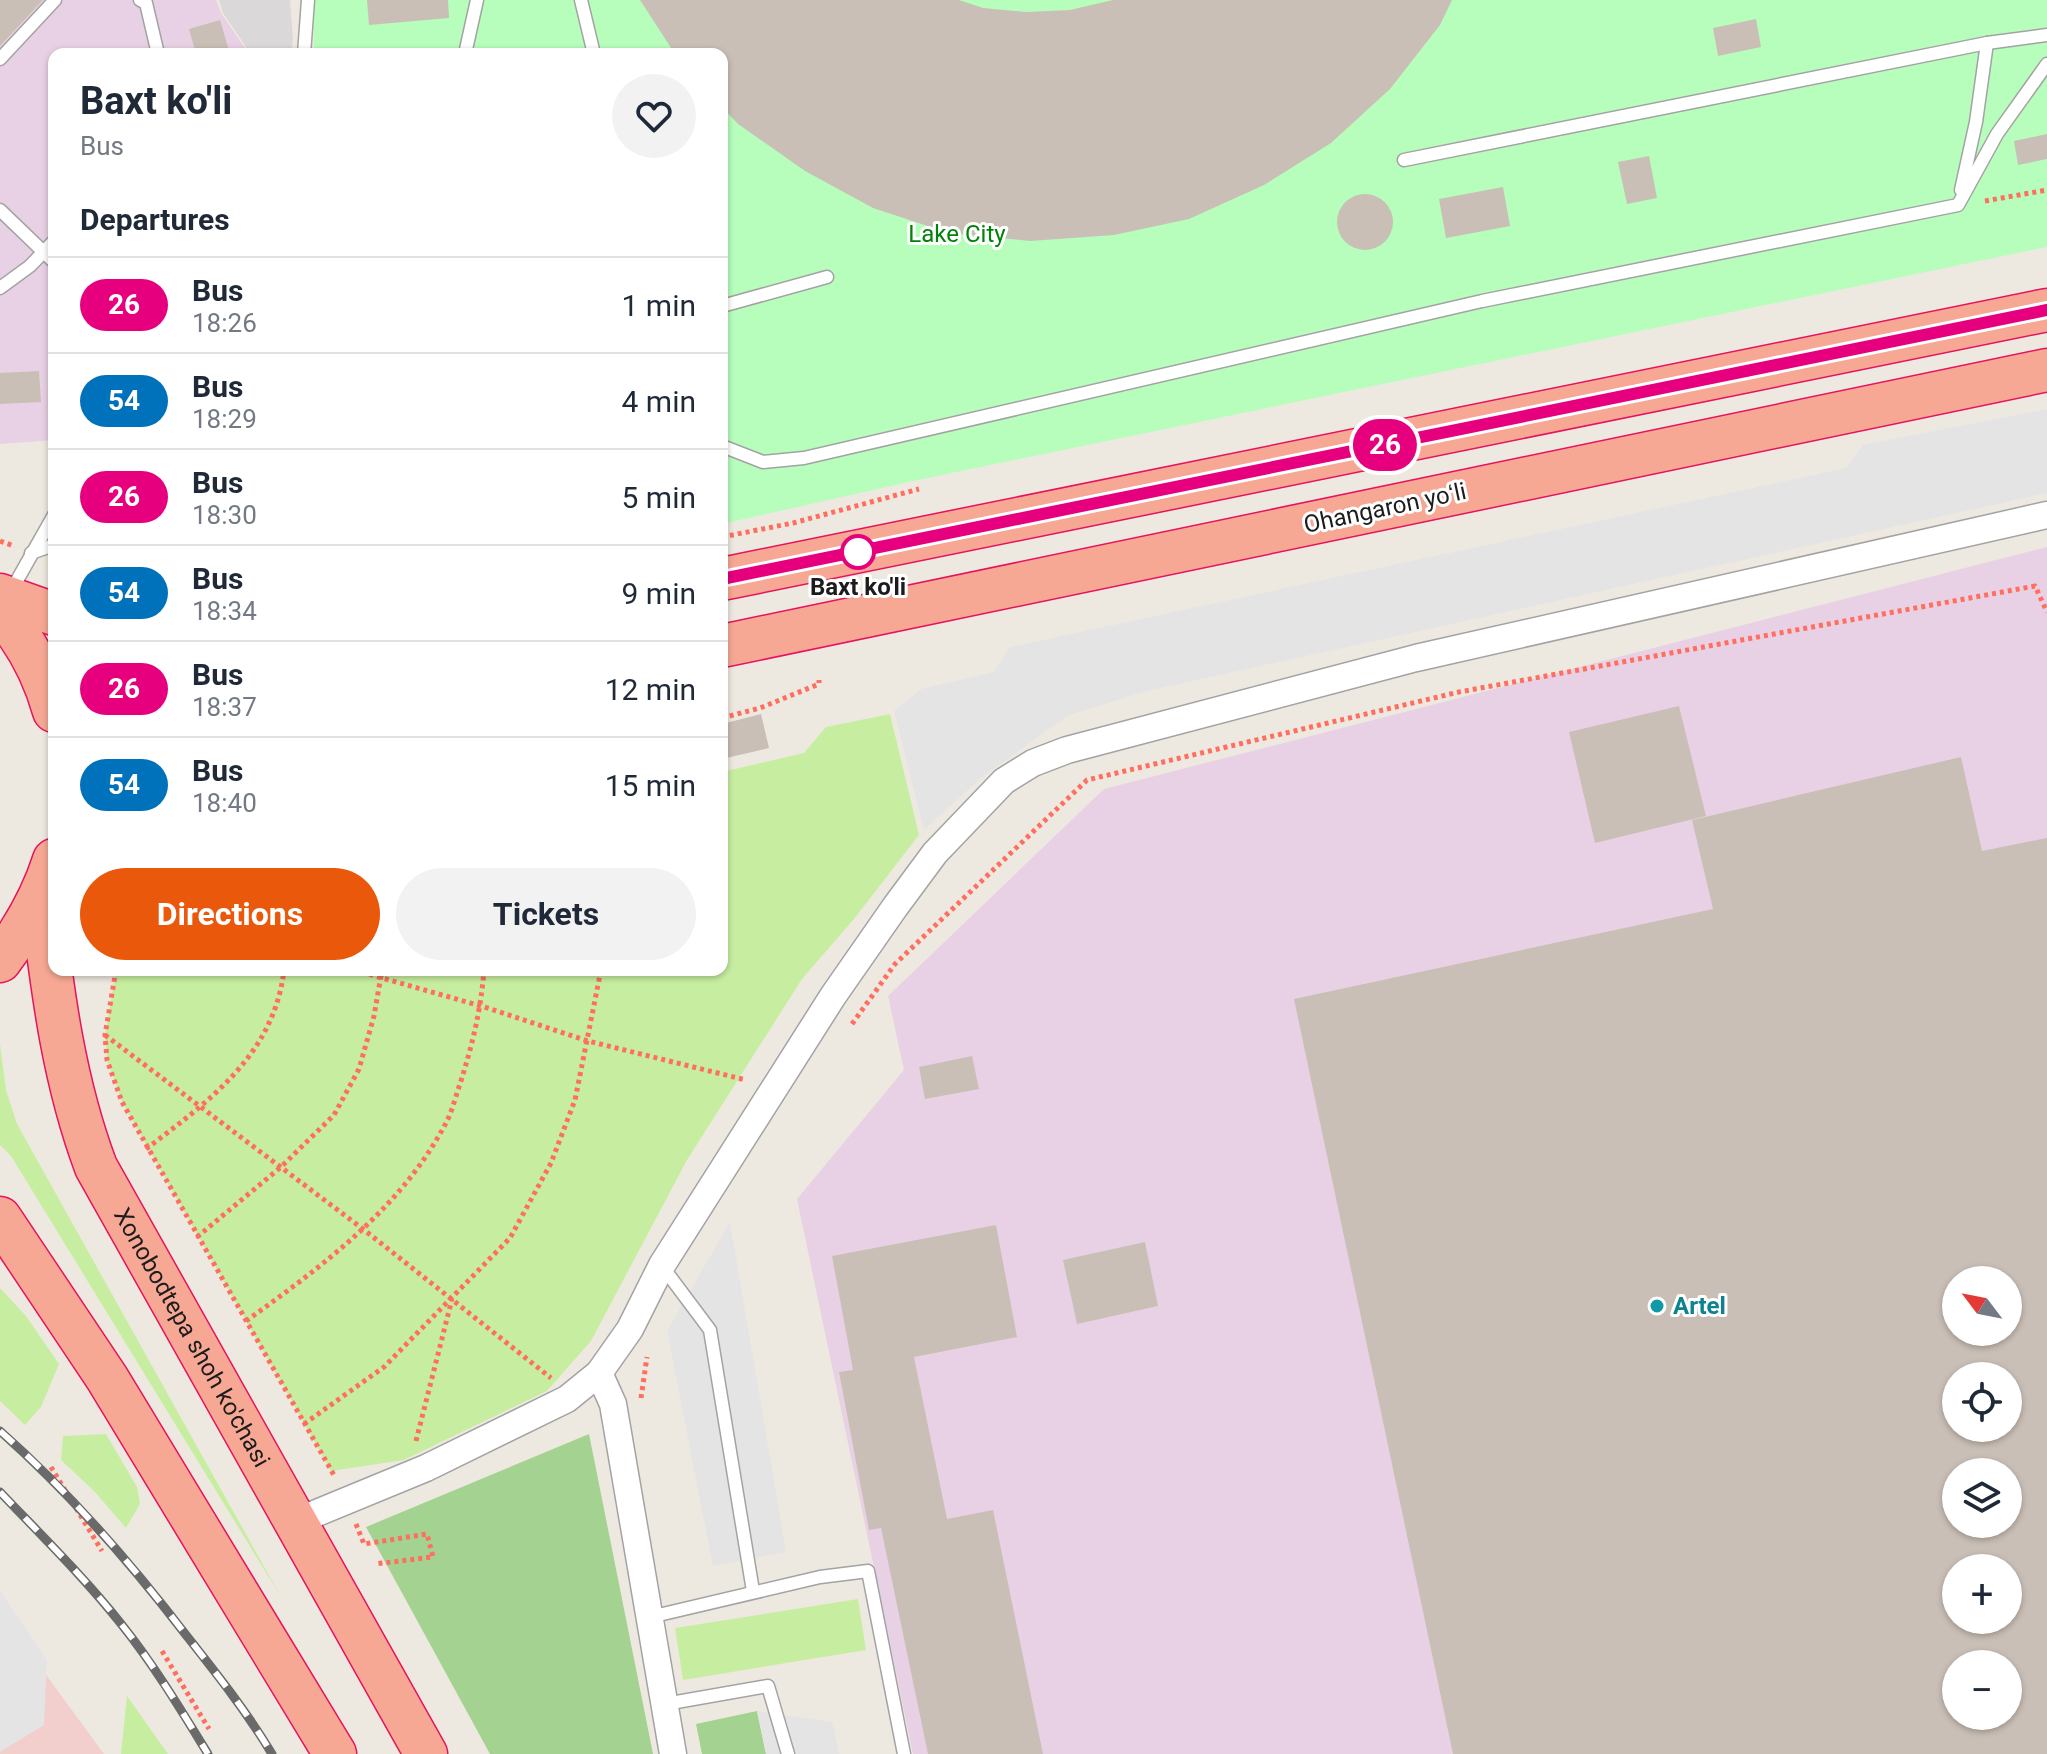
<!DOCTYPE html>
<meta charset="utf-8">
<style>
body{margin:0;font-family:Roboto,sans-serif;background:#f2f2f3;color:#1f2937;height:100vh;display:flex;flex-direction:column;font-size:30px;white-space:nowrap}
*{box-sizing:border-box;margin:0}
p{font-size:26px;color:#747a83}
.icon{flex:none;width:44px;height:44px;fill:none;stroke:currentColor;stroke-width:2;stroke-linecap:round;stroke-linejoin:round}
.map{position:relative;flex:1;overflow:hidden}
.panel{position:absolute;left:48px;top:48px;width:680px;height:928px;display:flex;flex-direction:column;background:#fff;border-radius:16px;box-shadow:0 2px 6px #0004}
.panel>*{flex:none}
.badge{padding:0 16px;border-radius:26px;font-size:28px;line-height:52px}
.needle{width:52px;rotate:302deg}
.buttons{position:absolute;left:1942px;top:1266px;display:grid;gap:16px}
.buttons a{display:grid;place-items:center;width:80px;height:80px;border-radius:50%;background:#fff;box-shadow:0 2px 6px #0004;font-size:40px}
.map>.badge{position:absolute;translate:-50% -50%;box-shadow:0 0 0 4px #fff}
h2{padding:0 32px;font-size:30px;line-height:72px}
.round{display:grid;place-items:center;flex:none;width:84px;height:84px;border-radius:42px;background:#f2f2f3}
.headline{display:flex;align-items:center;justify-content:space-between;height:136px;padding:0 32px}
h1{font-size:38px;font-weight:700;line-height:60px}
.action{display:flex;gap:16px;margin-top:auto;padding:16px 32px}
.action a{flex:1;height:92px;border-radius:48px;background:#ea580c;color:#fff;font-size:32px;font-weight:700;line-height:92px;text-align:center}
.action a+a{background:#f2f2f3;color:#1f2937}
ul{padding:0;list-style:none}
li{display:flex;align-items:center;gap:24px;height:96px;padding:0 32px;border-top:2px solid #e0e1e3}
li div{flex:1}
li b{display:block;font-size:30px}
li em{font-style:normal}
li .badge{min-width:88px;font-weight:700;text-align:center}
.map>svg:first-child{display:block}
</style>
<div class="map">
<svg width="2047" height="1754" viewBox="0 0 2047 1754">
<rect width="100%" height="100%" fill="#eee9e0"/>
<path fill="#dad8d8" d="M219 0H290L293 39 291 54H251L223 13Z"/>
<path fill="#f2cecd" d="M0 1612 104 1754H0Z"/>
<g fill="#e8d1e4" fill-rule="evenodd">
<path d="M0 0H216L221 13 249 54H54V440L0 444Z"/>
<path d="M2047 547V1754H913L797 1199 904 1070 888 996 1104 789ZM1956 1280H2008V1332H1956ZM1956 1376H2008V1428H1956ZM1956 1472H2008V1524H1956ZM1956 1568H2008V1620H1956ZM1956 1664H2008V1716H1956Z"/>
</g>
<g fill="#c7eea0">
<path d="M890 714 919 835 854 919 802 979 687 1160 591 1341 547 1391 404 1460 331 1471 122 1102 107 1060 105 1035 116 970H722V772L804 753 826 727Z"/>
<path d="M0 1044 6 1090 17 1124 281 1597 11 1156 0 1145Z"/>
<path d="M0 1288 26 1316 59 1364 41 1407 25 1425 0 1401Z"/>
<path d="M106 1434 137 1487 140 1504 126 1528 95 1492 61 1460 63 1436Z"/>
<path d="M858 1599 866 1650 683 1680 675 1628Z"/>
<path d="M127 1696 168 1754H121Z"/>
</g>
<g fill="#a4d290">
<path d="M589 1434 653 1754H490L366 1527Z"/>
<path d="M757 1711 766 1754H702L696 1724Z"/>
</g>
<path fill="#b7febc" d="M313 0H2047V247L913 481 722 524V54H314Z"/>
<g fill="#e4e4e4">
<path d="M2047 409V493L1147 691 1069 715 982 777 924 830 894 711 921 689 994 672 1010 647 1846 468 1863 445Z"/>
<path d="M730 1222 786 1552 713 1566 667 1331Z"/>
<path d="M0 1591 47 1660 44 1725 0 1752Z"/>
<path d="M757 1711 832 1722 839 1754H766Z"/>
</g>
<g fill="#cabfb6" fill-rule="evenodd">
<path d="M0 0H43L0 46Z"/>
<path d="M367 0H448L449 18 369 25Z"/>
<path d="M640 0H959L983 8 1026 12 1070 10 1113 0H1452L1440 25 1390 89 1331 143 1264 185 1189 219 1114 235 1030 241 949 233 873 208 805 171 738 124 722 107V54H675Z"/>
<path d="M1756 19 1761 47 1718 56 1713 28Z"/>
<path d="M220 20 230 54H196L189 29Z"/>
<path d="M2047 134V159L2018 165 2014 141Z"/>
<path d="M1649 156 1657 198 1627 204 1618 162Z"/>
<path d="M1503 187 1510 226 1446 238 1439 199Z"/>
<circle cx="1365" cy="222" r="28"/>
<path d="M39 371 41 402 0 404V373Z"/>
<path d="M1679 706 1706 816 1595 843 1569 732Z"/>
<path d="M761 714 769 748 722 759V724Z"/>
<path d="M1961 757 1982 851 2047 838V1754H1453L1294 999 1713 909 1692 820ZM1956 1280H2008V1332H1956ZM1956 1376H2008V1428H1956ZM1956 1472H2008V1524H1956ZM1956 1568H2008V1620H1956ZM1956 1664H2008V1716H1956Z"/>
<path d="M972 1056 979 1089 925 1099 919 1067Z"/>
<path d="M996 1225 1017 1337 914 1357 947 1519 993 1510 1043 1754H928L881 1528 869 1530 839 1372 853 1370 832 1256Z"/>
<path d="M1145 1242 1158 1306 1077 1324 1063 1260Z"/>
</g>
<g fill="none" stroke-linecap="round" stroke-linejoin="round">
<g stroke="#a3a3a3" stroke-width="15">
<g id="service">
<path d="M140 0 146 3 158 54"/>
<path d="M581 0 594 54"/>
<path d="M304 54 308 0"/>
<path d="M465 54 477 0"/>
<path d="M0 59 55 0"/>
<path d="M1404 160 1987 43 2047 35"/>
<path d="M1961 190 1976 122 1987 43"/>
<path d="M0 210 54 262"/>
<path d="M0 288 30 266 54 241"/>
<path d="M722 306 827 277"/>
<path d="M722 446 763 462 804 458 1482 301 1958 205 1997 134 2047 64"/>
<path d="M31 553 54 545"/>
<path d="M11 591 54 515"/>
<path d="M662 1266 710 1330 753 1591"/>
<path d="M650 1617 820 1577 868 1571 904 1754"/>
<path d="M665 1704 768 1686 788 1754"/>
</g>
</g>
<g stroke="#a3a3a3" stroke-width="29">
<g id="minor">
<path d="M295 1522 426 1468 567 1399 599 1373"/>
<path d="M673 1754 613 1404 599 1373 630 1329 662 1265 833 996 895 907 935 853 1004 781 1033 763 1067 750 1416 658 2047 515"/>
</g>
</g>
<g stroke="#e6135d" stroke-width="45">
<g id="trunk">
<path d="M722 579 2047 310"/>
<path d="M0 595 54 614"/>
<path d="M0 611C25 639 44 675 54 711"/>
<path d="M722 646 2047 370"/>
<path id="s1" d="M43 893 42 905C53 995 64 1082 96 1167L426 1754"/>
<path d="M0 961C24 929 42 898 54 860"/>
<path d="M0 1218 107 1378 335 1754"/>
</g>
</g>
<g stroke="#ff6f60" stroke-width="5" stroke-dasharray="4 4" stroke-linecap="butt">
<path d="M1985 201 2047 190"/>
<path d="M722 537 793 523 919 489"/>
<path d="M0 541 14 546"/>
<path d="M722 718 760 708 819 684V680"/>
<path d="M116 970 105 1035 107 1060 122 1102 335 1477"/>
<path d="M354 970 481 1006 588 1041 746 1080"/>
<path d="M852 1024 895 964 1087 780 1459 692 2035 586 2047 612"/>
<path d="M105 1035 363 1229 551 1378"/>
<path d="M146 1149C209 1101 274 1055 284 970"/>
<path d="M197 1237 281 1167 334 1115 359 1069 374 1016 382 970"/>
<path d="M246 1321C324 1265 404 1206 448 1119 453 1108 456 1095 460 1084 472 1046 481 1010 484 970"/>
<path d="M641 1398 647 1357"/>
<path d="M304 1424 384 1367 510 1238 551 1163 575 1100 601 970"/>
<path d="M416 1441 452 1299"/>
<path d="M51 1467 102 1551"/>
<path d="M356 1524 364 1544 427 1534 433 1557 375 1564"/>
<path d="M162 1651 209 1729"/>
</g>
<use href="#service" stroke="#fff" stroke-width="12"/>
<use href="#minor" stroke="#fff" stroke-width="26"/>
<use href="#trunk" stroke="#f6a894" stroke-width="42"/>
<g stroke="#6a6a6a" stroke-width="9">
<g id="rail">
<path d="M0 1431C69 1492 130 1562 186 1635 216 1673 247 1712 272 1754"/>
<path d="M0 1492C41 1535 85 1578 122 1625 154 1665 181 1710 208 1754"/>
</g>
</g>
<use href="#rail" stroke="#fff" stroke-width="6" stroke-dasharray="18" stroke-linecap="butt"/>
</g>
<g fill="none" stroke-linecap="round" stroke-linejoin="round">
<g stroke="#fff" stroke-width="18">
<path id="line" d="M722 579 2047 310"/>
</g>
<use href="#line" stroke="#e6007e" stroke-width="12"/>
</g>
<circle fill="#fff" stroke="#e6007e" stroke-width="4" cx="858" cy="552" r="16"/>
<circle fill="#0f9aa8" stroke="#fff" stroke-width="3" cx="1657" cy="1306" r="8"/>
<g text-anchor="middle" stroke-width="6" stroke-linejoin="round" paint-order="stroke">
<g font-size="24" fill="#01820b" stroke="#fff">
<text x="957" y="242">Lake City</text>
</g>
<g font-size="24" fill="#1c1c1c" stroke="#fff">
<text transform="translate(1385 508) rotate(-12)" y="8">Ohangaron yoʻli</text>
<text dy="8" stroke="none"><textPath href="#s1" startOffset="476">Xonobodtepa shoh ko'chasi</textPath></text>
</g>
<g font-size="24" font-weight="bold" fill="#1c1c1c" stroke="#fff">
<text x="858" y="595">Baxt ko'li</text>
</g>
<g font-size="24" font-weight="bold" fill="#0d838f" stroke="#fff" text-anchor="start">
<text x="1673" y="1314">Artel</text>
</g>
</g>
</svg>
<div class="buttons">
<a><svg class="needle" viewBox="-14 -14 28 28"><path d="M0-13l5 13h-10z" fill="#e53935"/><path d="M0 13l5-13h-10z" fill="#747a83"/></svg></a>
<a><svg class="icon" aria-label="locate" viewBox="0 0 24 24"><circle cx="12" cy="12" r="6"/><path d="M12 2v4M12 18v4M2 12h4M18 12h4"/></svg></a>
<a><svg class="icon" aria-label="layers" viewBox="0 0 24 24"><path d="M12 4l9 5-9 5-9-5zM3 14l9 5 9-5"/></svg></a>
<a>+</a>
<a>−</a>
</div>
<b class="badge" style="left:1385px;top:445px;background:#e6007e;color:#fff">26</b>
<section class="panel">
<div class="headline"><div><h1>Baxt ko'li</h1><p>Bus</p></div><a class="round"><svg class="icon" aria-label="heart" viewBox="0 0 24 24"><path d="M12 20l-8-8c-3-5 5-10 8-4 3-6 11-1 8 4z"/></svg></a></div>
<h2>Departures</h2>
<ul>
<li><span class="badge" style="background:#e6007e;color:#fff">26</span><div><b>Bus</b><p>18:26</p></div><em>1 min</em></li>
<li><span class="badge" style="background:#0072bc;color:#fff">54</span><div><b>Bus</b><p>18:29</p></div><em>4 min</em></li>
<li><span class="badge" style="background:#e6007e;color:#fff">26</span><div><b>Bus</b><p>18:30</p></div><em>5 min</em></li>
<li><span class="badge" style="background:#0072bc;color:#fff">54</span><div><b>Bus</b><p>18:34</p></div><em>9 min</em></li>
<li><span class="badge" style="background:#e6007e;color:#fff">26</span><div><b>Bus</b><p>18:37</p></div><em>12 min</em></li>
<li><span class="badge" style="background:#0072bc;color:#fff">54</span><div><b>Bus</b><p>18:40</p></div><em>15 min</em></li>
</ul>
<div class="action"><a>Directions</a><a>Tickets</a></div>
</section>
</div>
